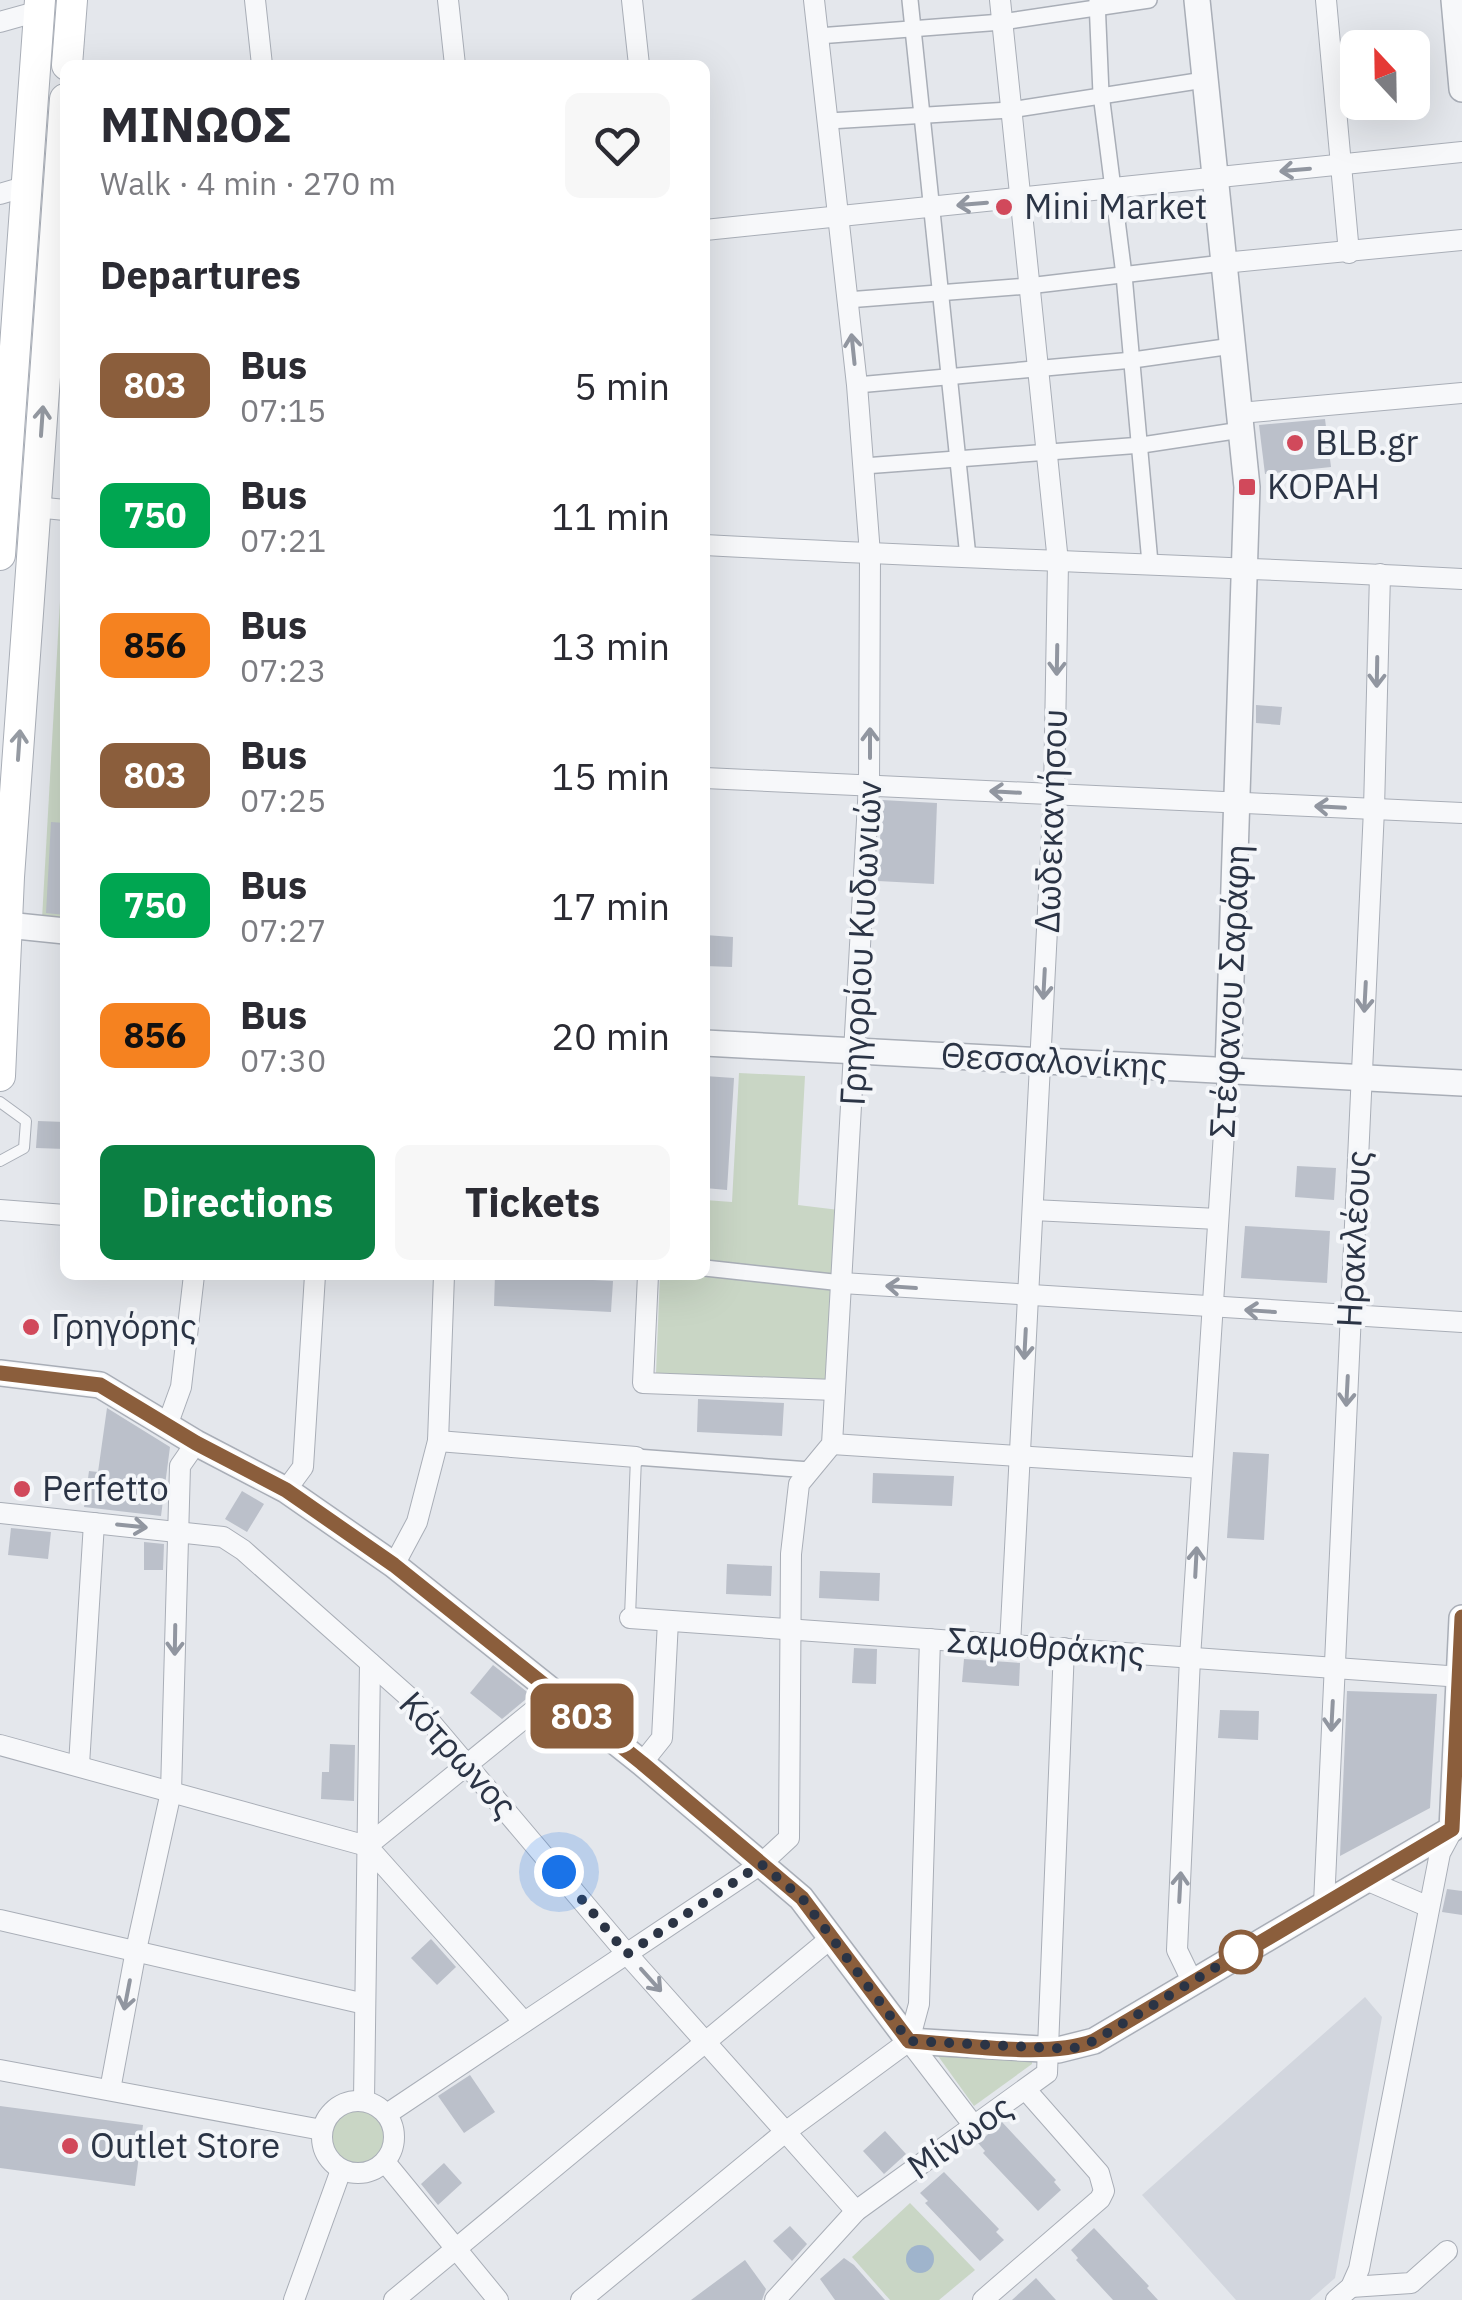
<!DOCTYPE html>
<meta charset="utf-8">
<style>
body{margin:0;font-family:"IBM Plex Sans",sans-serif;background:#f7f7f7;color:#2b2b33;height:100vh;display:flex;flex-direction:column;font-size:38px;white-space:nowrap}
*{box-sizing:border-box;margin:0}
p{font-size:32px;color:#7c7c81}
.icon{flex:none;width:55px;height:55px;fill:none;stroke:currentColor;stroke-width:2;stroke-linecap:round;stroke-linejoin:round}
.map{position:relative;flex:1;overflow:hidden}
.side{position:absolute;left:60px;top:60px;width:650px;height:1220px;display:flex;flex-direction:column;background:#fff;border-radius:15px;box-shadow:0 10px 40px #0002}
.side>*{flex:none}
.badge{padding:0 20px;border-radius:15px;font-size:35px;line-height:65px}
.needle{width:65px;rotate:338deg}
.fabs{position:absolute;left:1340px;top:30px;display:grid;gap:20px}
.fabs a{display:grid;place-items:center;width:90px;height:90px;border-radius:15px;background:#fff;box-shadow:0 10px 40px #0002;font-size:50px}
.you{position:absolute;width:50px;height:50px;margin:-25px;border:8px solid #fff;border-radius:50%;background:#1a73e8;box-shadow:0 0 0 15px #1a73e833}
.map>.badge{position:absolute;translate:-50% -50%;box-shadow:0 0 0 5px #fff}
h2{padding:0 40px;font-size:38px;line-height:90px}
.round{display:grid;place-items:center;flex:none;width:105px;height:105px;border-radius:15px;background:#f7f7f7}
.summary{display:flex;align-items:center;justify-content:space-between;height:170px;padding:0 40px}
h1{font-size:48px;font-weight:700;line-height:75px}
.action{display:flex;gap:20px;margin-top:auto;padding:20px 40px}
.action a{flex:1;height:115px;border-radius:15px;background:#0b8043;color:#fff;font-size:40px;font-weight:700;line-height:115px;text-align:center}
.action a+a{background:#f7f7f7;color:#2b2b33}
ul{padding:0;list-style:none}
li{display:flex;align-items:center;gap:30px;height:130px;padding:0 40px}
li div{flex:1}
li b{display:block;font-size:38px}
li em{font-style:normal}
li .badge{min-width:110px;font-weight:700;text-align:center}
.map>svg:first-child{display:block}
</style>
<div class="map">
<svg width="1462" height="2300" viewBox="0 0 1462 2300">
<rect width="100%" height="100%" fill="#e4e7ec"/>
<path fill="#d2d6de" d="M1365 1997 1382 2017 1335 2278 1310 2300H1236L1142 2195Z"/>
<g fill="#c9d6c5">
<path d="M65 512V921L42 919Z"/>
<path d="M739 1073 805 1076 798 1205 839 1210 829 1382 656 1373 660 1275H705V1200L732 1202Z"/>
<path d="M940 2055 1032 2061V2064L974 2106 938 2056Z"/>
<circle cx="358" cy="2136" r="30"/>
<path d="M910 2203 975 2270 939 2300H890L852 2257Z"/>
</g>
<circle fill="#9fb4cc" cx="920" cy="2259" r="14"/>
<g fill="#bbc0ca">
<path d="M1325 419 1331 467 1265 474 1259 425Z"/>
<path d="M1256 705 1282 707 1280 725 1256 723Z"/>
<path d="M882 800 937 803 934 884 878 881Z"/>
<path d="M51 822 65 823V915L46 913Z"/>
<path d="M705 935 733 937 732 967 705 966Z"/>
<path d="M705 1076 734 1078 727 1190 705 1188Z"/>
<path d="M38 1121 65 1122V1149L36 1148Z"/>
<path d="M1297 1166 1336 1168 1334 1200 1295 1197Z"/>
<path d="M1245 1226 1330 1231 1327 1283 1241 1278Z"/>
<path d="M495 1275 613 1281 611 1312 494 1306Z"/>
<path d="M698 1399 784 1403 782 1436 697 1432Z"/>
<path d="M107 1408 170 1447 161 1516 84 1507 89 1471 98 1472Z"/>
<path d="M1233 1452 1269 1454 1264 1540 1227 1538Z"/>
<path d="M873 1473 954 1476 952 1506 872 1503Z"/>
<path d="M242 1491 264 1504 247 1532 225 1519Z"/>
<path d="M11 1528 51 1532 48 1559 8 1555Z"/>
<path d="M144 1542 164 1544 163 1570H144Z"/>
<path d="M727 1564 772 1566 771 1596 726 1594Z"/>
<path d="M820 1571 880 1573 879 1601 819 1598Z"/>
<path d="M854 1648 877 1649 876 1684 852 1683Z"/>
<path d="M964 1659 1020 1663 1019 1686 962 1682Z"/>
<path d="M493 1665 531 1695 502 1719 470 1693Z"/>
<path d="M1347 1691 1437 1694 1430 1808 1340 1856Z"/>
<path d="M1220 1710 1259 1711 1258 1740 1218 1738Z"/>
<path d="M330 1744 355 1745 354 1801 321 1799 322 1772H329Z"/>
<path d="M1447 1889 1462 1891V1915L1442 1912Z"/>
<path d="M431 1939 456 1967 437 1985 411 1958Z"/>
<path d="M470 2075 495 2112 464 2133 438 2096Z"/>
<path d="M0 2106 143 2125 135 2186 0 2168Z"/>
<path d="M1002 2122 1056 2180 1054 2182 1061 2190 1038 2211 983 2153 985 2151 978 2143Z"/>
<path d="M885 2131 906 2154 884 2174 863 2151Z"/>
<path d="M444 2163 462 2183 438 2205 421 2184Z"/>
<path d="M944 2172 999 2229 996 2232 1004 2240 980 2261 925 2203 928 2201 920 2193Z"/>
<path d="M790 2226 807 2244 792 2261 773 2241Z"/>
<path d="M1094 2228 1149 2286 1147 2288 1158 2300H1113L1076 2260 1078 2258 1071 2250Z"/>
<path d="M844 2258 854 2265 885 2300H835L820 2279Z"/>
<path d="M745 2260 766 2289 762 2300H691Z"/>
<path d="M1036 2278 1056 2300H1012Z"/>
</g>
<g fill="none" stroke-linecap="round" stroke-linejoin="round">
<g stroke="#a9aeb7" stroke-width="12">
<g id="service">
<path d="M0 1102 26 1121 24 1148 0 1161"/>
<path d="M630 1617 636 1457"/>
</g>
</g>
<g stroke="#a9aeb7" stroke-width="18">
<g id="pedestrian">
<path d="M910 0 968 557"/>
<path d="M1097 0 1101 94 1124 275 1150 563"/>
<path d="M818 36 1002 22 1149 0"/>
<path d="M829 121 1010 110 1204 80"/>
<path d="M847 300 1028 286 1223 263"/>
<path d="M857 385 1133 360 1232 346"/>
<path d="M864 466 1142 445 1241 430"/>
<path d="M705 1268 842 1283"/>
<path d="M636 1457 810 1470"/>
</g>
</g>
<g stroke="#a9aeb7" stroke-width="22">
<g id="minor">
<path d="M255 0 262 65"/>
<path d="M448 0 455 65"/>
<path d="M632 0 639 65"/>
<path d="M1000 0 1058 562 1054 794 1010 1645"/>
<path d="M1326 0 1349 253"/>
<path d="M0 22 39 11"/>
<path d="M0 194 27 186"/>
<path d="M705 230 1462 152"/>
<path d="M1223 263 1462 240"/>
<path d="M1240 413 1462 393"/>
<path d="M35 507 65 510"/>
<path d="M705 545C957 559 1210 565 1462 579"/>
<path d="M705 778 1462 813"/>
<path d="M0 1210 65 1215"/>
<path d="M1033 1210 1218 1219"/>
<path d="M648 1275 643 1383 835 1390"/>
<path d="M842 1283 1462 1322"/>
<path d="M168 1423 181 1387 194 1275"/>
<path d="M438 1441 636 1457"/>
<path d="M832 1444 1202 1468"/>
<path d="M286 1490 303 1467 315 1275"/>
<path d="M0 1513 223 1537 243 1550 411 1699 627 1954 856 2211"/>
<path d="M394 1565 417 1522 438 1441 444 1275"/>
<path d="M630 1618 1462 1677"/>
<path d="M0 1745 367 1846"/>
<path d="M642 1763 662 1738 668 1621"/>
<path d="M79 1765 94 1523"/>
<path d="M367 1846 554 1694"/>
<path d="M367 1846 524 2022"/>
<path d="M1366 1880 1429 1907"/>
<path d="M1324 1904 1374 809 1380 574"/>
<path d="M0 1920 365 2004"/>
<path d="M1192 1981 1177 1950 1190 1658 1228 1071"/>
<path d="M909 2041 919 2004 930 1639"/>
<path d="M909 2041 974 2126"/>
<path d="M0 2070 322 2130"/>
<path d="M110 2090 136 1950 171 1792 180 1466 196 1443"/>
<path d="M364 2100 370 1663"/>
<circle cx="358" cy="2137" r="36"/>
<path d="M387 2114 761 1864 789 1838 791 1554 799 1484 832 1444 869 785 870 554 857 385 814 0"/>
<path d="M385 2162 498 2300"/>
<path d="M1351 2287 1411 2283 1447 2251"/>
<path d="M294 2300 341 2170"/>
<path d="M394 2300 831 1938"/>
<path d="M581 2300 784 2133 909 2041"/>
<path d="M775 2300 856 2211 1047 2073 1064 1648"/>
<path d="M983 2300 1100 2199 1104 2191 1099 2173 1026 2090"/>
<path d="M1336 2300 1351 2287 1359 2269 1440 1853 1454 1827"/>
</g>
</g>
<g stroke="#a9aeb7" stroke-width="28">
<g id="tertiary">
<path d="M1197 0 1247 487 1228 1071"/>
<path d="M1454 0 1462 89"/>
<path d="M0 914 7 925 65 931"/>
<path d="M705 1043 1462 1083"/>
<path d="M0 1373 100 1385 196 1443 286 1490 394 1565 642 1763 801 1898 909 2041 1058 2050 1094 2041 1452 1829 1462 1618"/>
</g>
</g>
<g stroke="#a9aeb7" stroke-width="32">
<g id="secondary">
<path d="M67 65 72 0"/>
<path d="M0 555 40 0"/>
<path d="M0 1076 9 877 65 99"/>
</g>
</g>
<use href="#service" stroke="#f7f8fa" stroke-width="10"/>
<use href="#pedestrian" stroke="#f7f8fa" stroke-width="15"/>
<use href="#minor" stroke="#f7f8fa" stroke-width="20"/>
<use href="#tertiary" stroke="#f7f8fa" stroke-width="25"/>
<use href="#secondary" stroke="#fff" stroke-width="30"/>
</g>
<defs><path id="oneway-shaft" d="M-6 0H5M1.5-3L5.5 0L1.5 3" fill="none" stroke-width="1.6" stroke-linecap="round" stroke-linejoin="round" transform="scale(2.5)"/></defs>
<g stroke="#9196a0">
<use href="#oneway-shaft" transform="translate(1295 170) rotate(175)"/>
<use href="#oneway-shaft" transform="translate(972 204) rotate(175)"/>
<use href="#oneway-shaft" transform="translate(853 349) rotate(-96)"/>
<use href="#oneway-shaft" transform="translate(1057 660) rotate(91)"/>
<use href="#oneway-shaft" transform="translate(1377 672) rotate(91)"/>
<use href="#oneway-shaft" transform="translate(870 743) rotate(-90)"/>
<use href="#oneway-shaft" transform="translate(1005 792) rotate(-177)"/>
<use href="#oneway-shaft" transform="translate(1330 807) rotate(-177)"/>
<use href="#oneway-shaft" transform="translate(1044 984) rotate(93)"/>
<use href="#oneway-shaft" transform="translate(1365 997) rotate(93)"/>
<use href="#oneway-shaft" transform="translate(901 1287) rotate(-176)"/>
<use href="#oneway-shaft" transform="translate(1260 1311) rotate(-176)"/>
<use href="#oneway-shaft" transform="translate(1025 1344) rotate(93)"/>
<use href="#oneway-shaft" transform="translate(1347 1391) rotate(93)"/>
<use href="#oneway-shaft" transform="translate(132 1526) rotate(6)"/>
<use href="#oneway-shaft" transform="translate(1196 1562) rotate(-87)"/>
<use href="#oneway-shaft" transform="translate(175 1640) rotate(91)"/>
<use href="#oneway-shaft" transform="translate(1332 1716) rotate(93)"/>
<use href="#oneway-shaft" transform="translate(1180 1887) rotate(-87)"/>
<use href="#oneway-shaft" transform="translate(651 1980) rotate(48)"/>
<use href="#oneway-shaft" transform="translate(127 1995) rotate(101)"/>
</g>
<g stroke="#959aa2">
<use href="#oneway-shaft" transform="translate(42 421) rotate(-86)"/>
<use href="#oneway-shaft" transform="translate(19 745) rotate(-86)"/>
</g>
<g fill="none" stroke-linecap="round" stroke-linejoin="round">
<g stroke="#fff" stroke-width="22">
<path id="line" d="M0 1373 100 1385 196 1443 286 1490 394 1565 642 1763 802 1898 909 2041C961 2044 1047 2059 1094 2041L1452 1829 1462 1617"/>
</g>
<use href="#line" stroke="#8b5e3c" stroke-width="15"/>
<path stroke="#2b3445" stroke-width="10" stroke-dasharray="0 18" d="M559 1872 627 1954 761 1864 802 1898 909 2041 1071 2049 1094 2041 1241 1952"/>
</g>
<g fill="#d1495b" stroke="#f4f6f9" stroke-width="4">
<circle cx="1004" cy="207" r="10"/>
<circle cx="1295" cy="443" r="10"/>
<rect x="1237" y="477" width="20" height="20" rx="5"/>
<circle cx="31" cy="1327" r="10"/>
<circle cx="22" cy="1489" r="10"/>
<circle cx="70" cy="2146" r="10"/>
</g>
<circle fill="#fff" stroke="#8b5e3c" stroke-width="5" cx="1241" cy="1952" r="20"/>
<g text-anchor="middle" stroke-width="8" stroke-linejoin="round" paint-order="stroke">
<g font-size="35" fill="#2b3445" stroke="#f4f6f9" text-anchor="start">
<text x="1024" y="219">Mini Market</text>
<text x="1315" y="455">BLB.gr</text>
<text x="1267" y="499">ΚΟΡΑΗ</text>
<text x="51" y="1339">Γρηγόρης</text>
<text x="42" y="1501">Perfetto</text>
<text x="90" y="2158">Outlet Store</text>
</g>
<g font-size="35" fill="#2b3445" stroke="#f4f6f9">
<text transform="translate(1051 821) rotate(-88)" y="12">Δωδεκανήσου</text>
<text transform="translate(861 943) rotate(-87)" y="12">Γρηγορίου Κυδωνιών</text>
<text transform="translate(1230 991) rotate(-87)" y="12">Στέφανου Σαράφη</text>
<text transform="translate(1054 1061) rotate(3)" y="12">Θεσσαλονίκης</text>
<text transform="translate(1354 1239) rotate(-87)" y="12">Ηρακλέους</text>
<text transform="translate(1046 1647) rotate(4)" y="12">Σαμοθράκης</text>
<text transform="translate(458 1755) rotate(48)" y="12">Κότρωνος</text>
<text transform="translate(960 2137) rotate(-35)" y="12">Μίνωος</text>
</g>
</g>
</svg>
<div class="fabs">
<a><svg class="needle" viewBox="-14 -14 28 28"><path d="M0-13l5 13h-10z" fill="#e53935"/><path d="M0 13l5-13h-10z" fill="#7c7c81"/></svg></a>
</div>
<div class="you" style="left:559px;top:1872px"></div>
<b class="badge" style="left:582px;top:1716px;background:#8b5e3c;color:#fff">803</b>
<section class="side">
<div class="summary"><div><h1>ΜΙΝΩΟΣ</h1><p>Walk · 4 min · 270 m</p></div><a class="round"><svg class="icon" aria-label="heart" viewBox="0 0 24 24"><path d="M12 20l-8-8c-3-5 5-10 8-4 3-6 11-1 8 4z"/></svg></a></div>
<h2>Departures</h2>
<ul>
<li><span class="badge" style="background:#8b5e3c;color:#fff">803</span><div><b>Bus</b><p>07:15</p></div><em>5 min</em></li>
<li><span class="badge" style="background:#00a651;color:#fff">750</span><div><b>Bus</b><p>07:21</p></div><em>11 min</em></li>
<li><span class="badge" style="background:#f58220;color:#111">856</span><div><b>Bus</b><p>07:23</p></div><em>13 min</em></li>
<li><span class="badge" style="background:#8b5e3c;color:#fff">803</span><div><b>Bus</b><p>07:25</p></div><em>15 min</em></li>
<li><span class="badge" style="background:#00a651;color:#fff">750</span><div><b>Bus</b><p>07:27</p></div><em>17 min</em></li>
<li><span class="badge" style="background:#f58220;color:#111">856</span><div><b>Bus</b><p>07:30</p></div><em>20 min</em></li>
</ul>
<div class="action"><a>Directions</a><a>Tickets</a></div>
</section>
</div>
